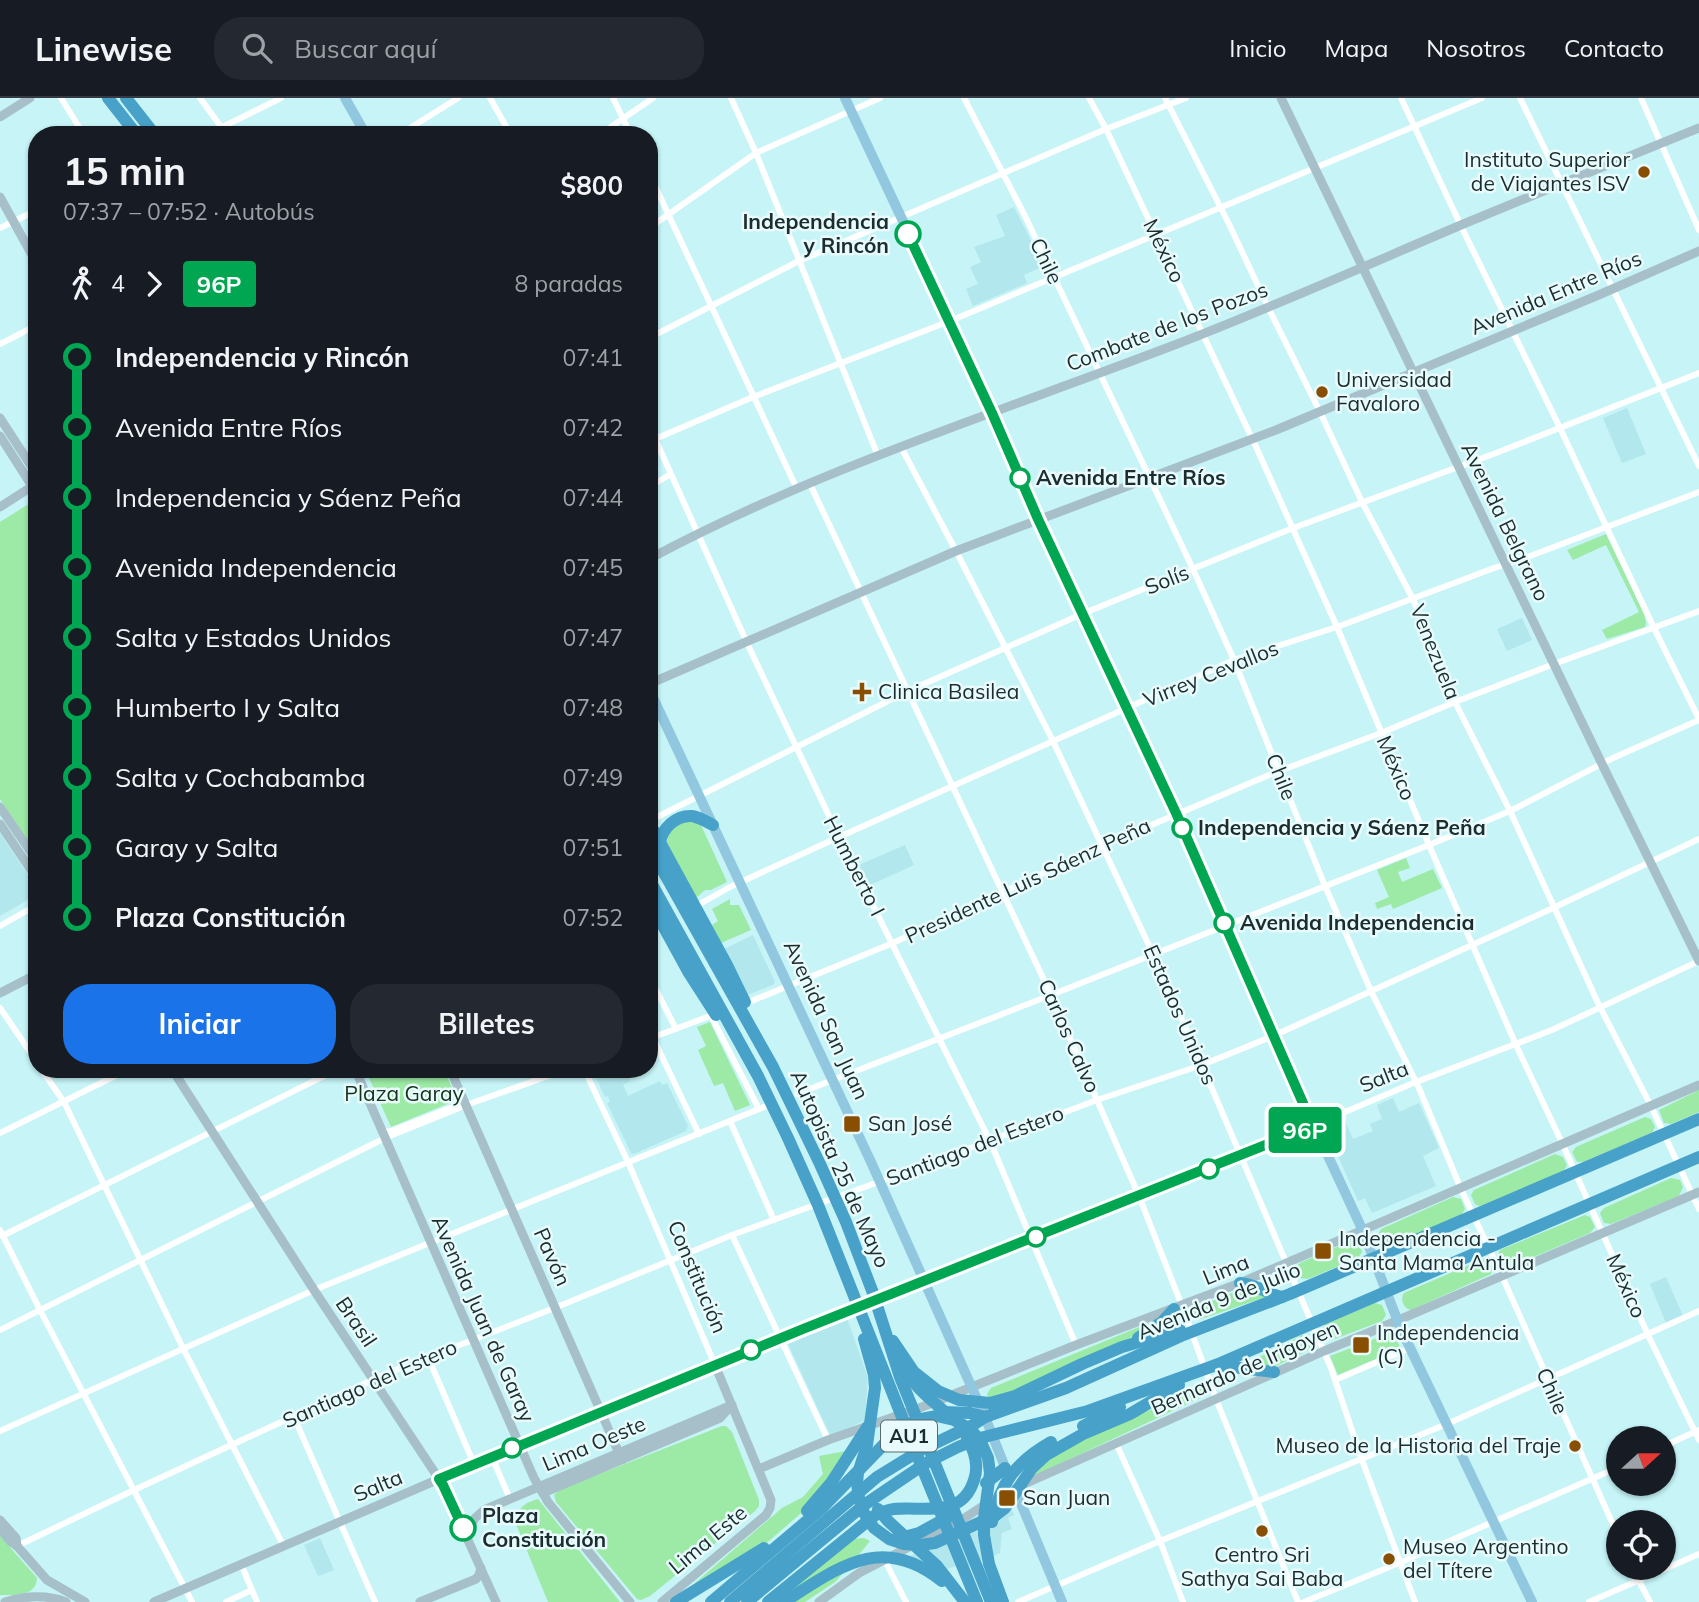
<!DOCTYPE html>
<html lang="es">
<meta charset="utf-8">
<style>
body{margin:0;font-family:Mulish,sans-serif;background:#242831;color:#f1f3f6;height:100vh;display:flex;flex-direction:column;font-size:26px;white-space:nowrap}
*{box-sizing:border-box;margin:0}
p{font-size:23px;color:#9ea1a6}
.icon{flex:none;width:38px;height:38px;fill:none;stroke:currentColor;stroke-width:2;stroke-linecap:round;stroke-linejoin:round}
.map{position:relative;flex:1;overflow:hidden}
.panel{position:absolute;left:28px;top:28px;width:630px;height:952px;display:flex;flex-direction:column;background:#171b24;border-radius:28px;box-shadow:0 2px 5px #0004}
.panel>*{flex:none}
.badge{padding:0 14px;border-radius:5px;font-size:24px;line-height:46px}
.needle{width:46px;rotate:69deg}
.controls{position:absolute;left:1606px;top:1328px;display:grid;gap:14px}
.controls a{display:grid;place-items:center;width:70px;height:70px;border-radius:50%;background:#171b24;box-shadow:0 2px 5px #0004;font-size:35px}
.map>.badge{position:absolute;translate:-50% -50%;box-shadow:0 0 0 4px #fff}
.legs{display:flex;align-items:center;gap:10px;height:77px;padding:0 35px;font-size:23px}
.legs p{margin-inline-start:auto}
.overview{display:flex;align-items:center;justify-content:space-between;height:119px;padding:0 35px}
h1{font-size:38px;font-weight:700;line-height:52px}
.primary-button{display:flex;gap:14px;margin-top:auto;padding:14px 35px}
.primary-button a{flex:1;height:80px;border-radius:28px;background:#1a73e8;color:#fff;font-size:28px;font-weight:700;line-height:80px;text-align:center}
.primary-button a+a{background:#242831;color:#f1f3f6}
ul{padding:0 35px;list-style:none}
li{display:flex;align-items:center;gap:24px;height:70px;font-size:26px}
li i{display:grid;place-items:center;width:10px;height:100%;margin:0 9px;background:currentColor}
li i::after{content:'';width:18px;height:18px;margin:-9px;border:5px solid;border-radius:50%;background:#171b24}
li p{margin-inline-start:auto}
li:first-child i{background:linear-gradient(#0000 50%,currentColor 0)}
li:last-child i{background:linear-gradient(currentColor 50%,#0000 0)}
header{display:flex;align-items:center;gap:42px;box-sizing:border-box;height:98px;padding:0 35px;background:#171b24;border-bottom:2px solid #363941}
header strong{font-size:33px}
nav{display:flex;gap:38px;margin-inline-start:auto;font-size:24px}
.search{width:490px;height:63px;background:#242831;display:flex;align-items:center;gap:18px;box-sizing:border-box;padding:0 24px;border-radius:28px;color:#9ea1a6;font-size:26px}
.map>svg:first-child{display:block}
</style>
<header>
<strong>Linewise</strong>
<div class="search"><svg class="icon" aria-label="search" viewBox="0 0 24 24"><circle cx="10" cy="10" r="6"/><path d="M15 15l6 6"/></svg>Buscar aquí</div>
<nav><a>Inicio</a><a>Mapa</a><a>Nosotros</a><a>Contacto</a></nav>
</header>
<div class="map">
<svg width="1699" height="1504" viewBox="0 0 1699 1504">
<rect width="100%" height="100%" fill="#c6f4f7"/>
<g fill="#b2e8ed">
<path d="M1014 109 1044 168 1024 177 1027 185 973 208 966 191 978 186 970 169 981 164 974 149 1005 138 996 117Z"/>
<path d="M1627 310 1646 356 1622 365 1603 320Z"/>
<path d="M1522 520 1532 542 1507 553 1497 531Z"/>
<path d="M0 735 37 791 36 797 0 818Z"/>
<path d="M905 747 914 767 868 788 859 767Z"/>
<path d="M753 837 775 884 773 887 745 898 724 851Z"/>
<path d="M592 971H633L626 974 630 983 623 987 628 998 660 983 662 987 667 985 688 1028 686 1033 634 1056 631 1055 607 1005 610 1004 608 998 605 999Z"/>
<path d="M1393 1000 1399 1014 1419 1005 1439 1050 1423 1058 1436 1088 1372 1115 1365 1100 1358 1103 1325 1029 1344 1021 1353 1041 1373 1033 1370 1026 1382 1021 1377 1007Z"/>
<path d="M1666 1179 1683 1218 1666 1225 1650 1186Z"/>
<path d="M847 1220 868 1280 865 1322 831 1339 788 1246Z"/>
<path d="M1011 1410 1014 1417 1008 1420 1012 1431 1002 1435 1000 1455 958 1472 956 1468 935 1475 908 1459Z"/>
<path d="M320 1440 334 1472 318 1478 304 1447Z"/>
</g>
<g fill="#9ceaa5">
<path d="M32 404 37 412V460L29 465 37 480V756L0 701V424Z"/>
<path d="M1606 436 1644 516 1646 525 1645 529 1607 541 1602 532 1639 514 1606 447 1573 462 1567 452Z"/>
<path d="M690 720 701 727 727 784 711 792H705L696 800 666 747 671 728Z"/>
<path d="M1406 760 1410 770 1398 774 1402 784 1433 771 1442 790 1393 811 1391 806 1377 811 1375 805 1389 799 1377 772Z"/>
<path d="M730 801V807H739L751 832 721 845 712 827 718 823 712 811Z"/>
<path d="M710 924 750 1007 735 1013 723 985 714 988 698 952 706 948 697 929Z"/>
<path d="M365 971H444L455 997 452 1004 391 1029Z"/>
<path d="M1699 992V1014L1671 1026 1664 1025 1659 1012Z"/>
<path d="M1645 1019 1651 1021 1655 1029 1652 1035 1583 1064H1577L1572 1054 1576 1049Z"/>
<path d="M1555 1056 1563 1059 1567 1067 1563 1074 1483 1107 1479 1108 1475 1106 1471 1097 1474 1092Z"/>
<path d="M1671 1080 1680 1082 1683 1089 1679 1098 1611 1126 1604 1125 1600 1115 1604 1110Z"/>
<path d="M1453 1099 1461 1101 1465 1111 1461 1117 1388 1149 1381 1148 1377 1138 1381 1131Z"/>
<path d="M1585 1117 1590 1119 1595 1129 1590 1135 1510 1169 1505 1170C1501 1165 1498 1159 1499 1153L1502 1151Z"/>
<path d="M1350 1143C1358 1143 1359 1146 1362 1154L1358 1160 1308 1181 1299 1180C1297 1174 1294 1170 1300 1165Z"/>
<path d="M1483 1161 1489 1163 1492 1171 1491 1176 1411 1212C1403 1211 1401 1202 1403 1196L1406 1194Z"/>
<path d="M1247 1189 1266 1199 1201 1221H1194L1191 1214 1195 1210Z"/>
<path d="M1375 1205 1382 1207 1386 1217 1382 1223 1332 1242 1325 1240 1321 1231 1326 1226Z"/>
<path d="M1161 1220 1144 1232 1127 1242 1010 1297 989 1302 987 1296 991 1290Z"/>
<path d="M1393 1234 1400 1249 1399 1251 1338 1277 1330 1258Z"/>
<path d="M1302 1237 1310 1240 1313 1247 1311 1251 1268 1272 1242 1268Z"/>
<path d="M1201 1290 1205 1296 1204 1298 1030 1380 1054 1356 1131 1320Z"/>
<path d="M722 1328H726L732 1334 759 1402V1408L755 1413 650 1498 641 1502 637 1501 556 1404 554 1397 561 1391Z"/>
<path d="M846 1353 807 1410 762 1449 680 1498 782 1410 803 1399 823 1376 819 1358Z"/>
<path d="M538 1401 620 1504H548L516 1426C517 1410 524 1405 538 1401Z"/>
<path d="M0 1438 37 1480C36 1499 15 1497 0 1497Z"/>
<path d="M864 1440 870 1443 848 1470 835 1484 805 1504H776L850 1441Z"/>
</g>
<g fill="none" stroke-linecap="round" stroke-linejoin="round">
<g stroke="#fff" stroke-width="6">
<path d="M61 0 84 37"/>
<path d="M200 0 227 37"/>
<path d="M490 0 511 37"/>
<path d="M613 0 631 37"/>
<path d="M731 0 756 55 878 358"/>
<path d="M964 0 1025 118 1193 471 1234 562 1325 788 1371 893 1419 990 1461 1091 1502 1178 1619 1440"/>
<path d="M1089 0 1106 31 1257 351 1337 529 1429 747 1516 947 1563 1047 1648 1237 1699 1342"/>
<path d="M1165 0 1229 126 1268 209 1320 314 1362 404 1413 501 1455 604 1510 713 1598 905 1651 1008 1699 1111"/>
<path d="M1401 0 1461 128 1560 330 1654 530 1699 621"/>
<path d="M1520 0 1699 368"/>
<path d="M1641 0 1699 132"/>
<path d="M206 37 281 0"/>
<path d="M399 37 458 0"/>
<path d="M599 37 653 0"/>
<path d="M649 75 797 391"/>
<path d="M0 130 37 112"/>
<path d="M649 130 756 55 880 0"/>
<path d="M649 240 799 163 1106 31 1186 0"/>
<path d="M0 246 37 227"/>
<path d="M649 327 747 545 839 739 990 1043 1076 1247"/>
<path d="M655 341 753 299 950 223 1482 0"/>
<path d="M901 349 956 453 1053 643 1153 856 1202 967 1331 1270 1362 1362 1415 1504"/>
<path d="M810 386 1051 897 1097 1002 1139 1098 1182 1208 1216 1301 1298 1504"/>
<path d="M649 389 671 376"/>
<path d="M649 723 908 593 1082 516 1288 432 1496 355 1699 275"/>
<path d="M698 807 730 789 839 739 1234 562 1337 529 1494 470 1517 463 1699 394"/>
<path d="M0 828 37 807"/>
<path d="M649 833 660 828"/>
<path d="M649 878 676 931"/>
<path d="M749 904 893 845 1102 748 1274 675 1381 635 1455 604 1554 566 1699 513"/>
<path d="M0 910 37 964"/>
<path d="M711 918 759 1011"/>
<path d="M651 940 713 917"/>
<path d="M653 940 699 1036"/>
<path d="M41 971 64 1004 183 1250 283 1447"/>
<path d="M584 971 628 1064 715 1267"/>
<path d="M797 996 1051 897 1429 747 1510 713 1613 660 1699 622"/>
<path d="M730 1023 774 1122"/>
<path d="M382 1031 387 1034 391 1033 458 1007 462 1003V1000"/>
<path d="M0 1035 129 971"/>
<path d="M0 1132 40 1212 192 1504"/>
<path d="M732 1137 828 1342"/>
<path d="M2 1138 338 971"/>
<path d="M924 1183 1241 1058 1411 986 1552 932 1699 863"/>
<path d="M0 1232 385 1040 469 1006 568 971"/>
<path d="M428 1259 474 1366"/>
<path d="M1335 1282 1410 1250"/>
<path d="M294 1319 375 1504"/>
<path d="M0 1333 314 1192 764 1009"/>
<path d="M1116 1345 1160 1443 1183 1504"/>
<path d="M1664 1348 1699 1332"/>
<path d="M492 1359 510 1401"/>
<path d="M17 1448 134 1392 383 1277 557 1209 732 1137 920 1069 1097 1002 1202 967 1273 938 1553 810 1699 741"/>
<path d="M884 1461 906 1504"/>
<path d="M241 1466 257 1504"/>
<path d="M1632 1470 1650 1504"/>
<path d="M226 1504 252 1492"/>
<path d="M1018 1504 1160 1443 1447 1326 1699 1213"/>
<path d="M1304 1504 1399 1465 1619 1369"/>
<path d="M1589 1504 1699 1456"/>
</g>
<g stroke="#a6bfc9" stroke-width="9">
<path d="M1281 0 1602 666 1699 863"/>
<path d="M0 19 30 0"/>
<path d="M0 99 37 166"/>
<path d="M0 320 37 377"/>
<path d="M0 338 37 396"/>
<path d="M0 409 28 391 36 384"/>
<path d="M649 461C817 371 1000 314 1177 246 1273 209 1367 167 1461 127 1540 94 1620 62 1699 30"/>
<path d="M649 586 956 453 1276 332 1601 196 1699 153"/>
<path d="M0 709 37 763"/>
<path d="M0 726 37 781"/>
<path d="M0 895 37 876"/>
<path d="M172 971 314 1192 443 1387 496 1504"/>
<path d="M355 971 534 1380 548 1404 630 1504"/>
<path d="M450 971 622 1362"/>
<path d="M884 1199 924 1183"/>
<path d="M759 1371 828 1342 922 1309 1076 1247 1240 1185 1699 987"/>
<path d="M1020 1388 1324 1253 1368 1235 1699 1094"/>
<path d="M543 1395 720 1320 731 1308"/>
<path d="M0 1422 16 1440 17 1448"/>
<path d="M0 1431 11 1444 17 1448 47 1482 85 1504"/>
<path d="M468 1439 474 1421 484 1412 732 1307"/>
<path d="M5 1504C25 1498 46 1496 66 1504"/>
<path d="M154 1504 439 1381 851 1212"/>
<path d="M420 1504 476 1481 479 1477 481 1470"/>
<path d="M662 1504 766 1417 770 1410 771 1402 715 1267"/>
<path d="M819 1504 859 1475 963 1421 989 1404"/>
</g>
<g stroke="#91c7df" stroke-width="10">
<path d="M345 0 366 37"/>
<path d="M845 0 950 223 1038 421 1176 715 1288 972 1363 1133 1400 1229 1532 1504"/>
<path d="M649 591 871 1064 985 1319 1007 1374"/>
<path d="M1015 1391 1062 1504"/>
</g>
<g stroke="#47a1c9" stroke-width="12">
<path d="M108 0 137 37"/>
<path d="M126 0 155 37"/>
<path d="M649 724 727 867 745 904"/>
<path d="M660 745C662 730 676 717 692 718 699 719 707 724 713 727"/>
<path d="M649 748 773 969 820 1066 846 1124 873 1195 900 1279 991 1504"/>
<path d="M649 781 758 978 788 1040 818 1107 919 1362 977 1504"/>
<path d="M649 802 689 875 716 917"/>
<path d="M1240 1185C1256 1186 1267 1196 1282 1199"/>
<path d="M1138 1240 1162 1224 1174 1211"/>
<path d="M864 1241 874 1277 875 1290 867 1347 858 1375 857 1385 859 1400 864 1415 874 1430 889 1441 904 1446 920 1447 935 1445 996 1417 1005 1410 1032 1370 1046 1357 1083 1336 1130 1316 1179 1287"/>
<path d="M893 1243 914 1274 938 1293 959 1302 990 1305 1015 1298 1082 1266 1122 1249 1180 1232"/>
<path d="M903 1267C917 1294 931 1300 951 1320"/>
<path d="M1216 1267 1274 1274"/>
<path d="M944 1314 970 1315 985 1319"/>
<path d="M1083 1328 1120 1309"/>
<path d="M986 1385 1005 1370"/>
<path d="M878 1411 887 1422 937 1468 965 1504"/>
<path d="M807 1413 831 1385 868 1328"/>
<path d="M992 1424C999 1386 1017 1363 1051 1344"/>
<path d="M900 1440 919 1435 950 1418"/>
<path d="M676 1504 764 1450"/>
<path d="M711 1504 821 1411 897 1333 916 1322 937 1318 954 1322 970 1331 980 1342 988 1360 990 1375 984 1420V1437L989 1466 1003 1504"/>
<path d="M730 1504 877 1379 921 1352 973 1327 985 1319 1066 1290 1181 1238 1290 1196 1699 1021"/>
<path d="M747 1504 864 1407 926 1365 958 1349 980 1340 1088 1313 1216 1267 1699 1059"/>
<path d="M768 1504 874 1418C880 1415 887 1412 894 1411 924 1408 962 1421 974 1382 979 1368 974 1352 967 1340"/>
<path d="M784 1504C838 1470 881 1434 942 1483"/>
</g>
</g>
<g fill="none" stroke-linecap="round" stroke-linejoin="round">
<g stroke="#fff" stroke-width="16">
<path id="line-1" d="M463 1430 443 1387 439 1381 803 1231 1313 1028 1176 715 1038 421 992 315 908 136"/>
</g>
<use href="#line-1" stroke="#00a651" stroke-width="10"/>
</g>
<g fill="#884f03" stroke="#e9fbfc" stroke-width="2.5">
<circle cx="1644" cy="74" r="7"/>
<circle cx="1322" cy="294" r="7"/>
<path d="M858.5 583.5h7v7h7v7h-7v7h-7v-7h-7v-7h7z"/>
<rect x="843" y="1017" width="18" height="18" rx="3.5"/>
<rect x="1314" y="1144" width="18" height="18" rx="3.5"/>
<rect x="1352" y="1238" width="18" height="18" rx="3.5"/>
<circle cx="1575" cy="1348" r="7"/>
<rect x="998" y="1391" width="18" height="18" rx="3.5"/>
<circle cx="1262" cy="1433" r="7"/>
<circle cx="1389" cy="1461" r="7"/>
</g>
<g fill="#fff" stroke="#00a651" stroke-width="3.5">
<circle cx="908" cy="136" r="12"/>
<circle cx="1020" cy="380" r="9"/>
<circle cx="1182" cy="730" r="9"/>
<circle cx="1224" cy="825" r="9"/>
<circle cx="1209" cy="1071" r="9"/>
<circle cx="1036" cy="1139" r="9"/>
<circle cx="751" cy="1252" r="9"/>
<circle cx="512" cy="1350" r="9"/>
<circle cx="463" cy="1430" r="12"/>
</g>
<g text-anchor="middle" stroke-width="5" stroke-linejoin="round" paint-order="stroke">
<rect fill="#e9fbfc" stroke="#596b6c" stroke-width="2" x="881" y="1322.5" width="56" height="31" rx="5"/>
<g font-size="19" font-weight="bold" fill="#1b2d2e">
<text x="909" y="1345">AU1</text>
</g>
<g font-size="21" fill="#1b2d2e" stroke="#e9fbfc" text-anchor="start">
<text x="1630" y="69" text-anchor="end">Instituto Superior<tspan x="1630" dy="24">de Viajantes ISV</tspan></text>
<text x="1336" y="289">Universidad<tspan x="1336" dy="24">Favaloro</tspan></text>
<text x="878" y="601">Clinica Basilea</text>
<text x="868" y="1033">San José</text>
<text x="1339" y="1148">Independencia -<tspan x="1339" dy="24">Santa Mama Antula</tspan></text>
<text x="1377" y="1242">Independencia<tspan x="1377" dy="24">(C)</tspan></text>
<text x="1561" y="1355" text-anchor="end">Museo de la Historia del Traje</text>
<text x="1023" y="1407">San Juan</text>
<text x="1403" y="1456">Museo Argentino<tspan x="1403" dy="24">del Títere</tspan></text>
<text x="1262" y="1464" text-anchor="middle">Centro Sri<tspan x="1262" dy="24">Sathya Sai Baba</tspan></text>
</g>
<g font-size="21" font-weight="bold" fill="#1b2d2e" stroke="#e9fbfc" text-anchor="start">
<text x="889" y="131" text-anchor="end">Independencia<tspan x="889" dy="24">y Rincón</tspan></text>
<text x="1036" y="387">Avenida Entre Ríos</text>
<text x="1198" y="737">Independencia y Sáenz Peña</text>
<text x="1240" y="832">Avenida Independencia</text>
<text x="482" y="1425">Plaza<tspan x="482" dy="24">Constitución</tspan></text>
</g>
<g font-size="21" fill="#1b2d2e" stroke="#e9fbfc">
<text transform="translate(1164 153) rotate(64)" y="7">México</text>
<text transform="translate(1046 163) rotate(64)" y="7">Chile</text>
<text transform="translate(1556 195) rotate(-23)" y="7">Avenida Entre Ríos</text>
<text transform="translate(1167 229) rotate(-21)" y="7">Combate de los Pozos</text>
<text transform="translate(1505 424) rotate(64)" y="7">Avenida Belgrano</text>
<text transform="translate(1167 482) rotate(-22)" y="7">Solís</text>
<text transform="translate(1435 554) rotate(68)" y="7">Venezuela</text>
<text transform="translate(1211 576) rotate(-22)" y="7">Virrey Cevallos</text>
<text transform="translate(1396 670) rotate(67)" y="7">México</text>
<text transform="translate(1281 679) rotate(68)" y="7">Chile</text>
<text transform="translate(854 768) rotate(63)" y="7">Humberto I</text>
<text transform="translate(1028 783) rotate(-25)" y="7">Presidente Luis Sáenz Peña</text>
<text transform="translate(1180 917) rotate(66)" y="7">Estados Unidos</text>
<text transform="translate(826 922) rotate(65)" y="7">Avenida San Juan</text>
<text transform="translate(1069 938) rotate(66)" y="7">Carlos Calvo</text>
<text transform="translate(1384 979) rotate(-22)" y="7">Salta</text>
<text transform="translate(975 1048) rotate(-21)" y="7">Santiago del Estero</text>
<text transform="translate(840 1071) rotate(66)" y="7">Autopista 25 de Mayo</text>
<text transform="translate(552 1159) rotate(66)" y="7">Pavón</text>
<text transform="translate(1226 1172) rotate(-22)" y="7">Lima</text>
<text transform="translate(697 1179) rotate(67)" y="7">Constitución</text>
<text transform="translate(1626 1188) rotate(66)" y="7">México</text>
<text transform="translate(1219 1203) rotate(-22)" y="7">Avenida 9 de Julio</text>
<text transform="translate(483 1221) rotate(66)" y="7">Avenida Juan de Garay</text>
<text transform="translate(356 1224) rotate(56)" y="7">Brasil</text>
<text transform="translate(1245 1270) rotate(-24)" y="7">Bernardo de Irigoyen</text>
<text transform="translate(370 1286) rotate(-24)" y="7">Santiago del Estero</text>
<text transform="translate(1552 1293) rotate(66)" y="7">Chile</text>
<text transform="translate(594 1346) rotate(-23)" y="7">Lima Oeste</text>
<text transform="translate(378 1388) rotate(-23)" y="7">Salta</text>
<text transform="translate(708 1442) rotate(-40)" y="7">Lima Este</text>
</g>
<g font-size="21" fill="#133318" stroke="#e9fbfc">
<text x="404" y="1003">Plaza Garay</text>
</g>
</g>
</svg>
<div class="controls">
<a><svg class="needle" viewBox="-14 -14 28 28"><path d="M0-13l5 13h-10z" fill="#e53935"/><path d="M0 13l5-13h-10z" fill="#9ea1a6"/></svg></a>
<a><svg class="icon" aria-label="locate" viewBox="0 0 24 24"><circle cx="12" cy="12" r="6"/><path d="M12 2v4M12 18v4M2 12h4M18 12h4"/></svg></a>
</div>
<b class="badge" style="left:1305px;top:1032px;background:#00a651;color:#fff">96P</b>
<section class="panel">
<div class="overview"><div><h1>15 min</h1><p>07:37 – 07:52 · Autobús</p></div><b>$800</b></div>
<div class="legs"><svg class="icon" aria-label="walk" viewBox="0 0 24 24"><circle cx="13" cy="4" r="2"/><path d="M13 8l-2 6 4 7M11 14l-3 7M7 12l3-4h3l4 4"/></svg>4<svg class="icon" aria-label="forward" viewBox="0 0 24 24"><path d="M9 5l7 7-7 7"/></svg><b class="badge" style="background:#00a651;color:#fff">96P</b><p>8 paradas</p></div>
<ul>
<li><i style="color:#00a651"></i><b>Independencia y Rincón</b><p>07:41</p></li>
<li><i style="color:#00a651"></i><span>Avenida Entre Ríos</span><p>07:42</p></li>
<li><i style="color:#00a651"></i><span>Independencia y Sáenz Peña</span><p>07:44</p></li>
<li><i style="color:#00a651"></i><span>Avenida Independencia</span><p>07:45</p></li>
<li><i style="color:#00a651"></i><span>Salta y Estados Unidos</span><p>07:47</p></li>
<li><i style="color:#00a651"></i><span>Humberto I y Salta</span><p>07:48</p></li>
<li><i style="color:#00a651"></i><span>Salta y Cochabamba</span><p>07:49</p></li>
<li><i style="color:#00a651"></i><span>Garay y Salta</span><p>07:51</p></li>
<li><i style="color:#00a651"></i><b>Plaza Constitución</b><p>07:52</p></li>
</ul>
<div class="primary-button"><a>Iniciar</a><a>Billetes</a></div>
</section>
</div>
